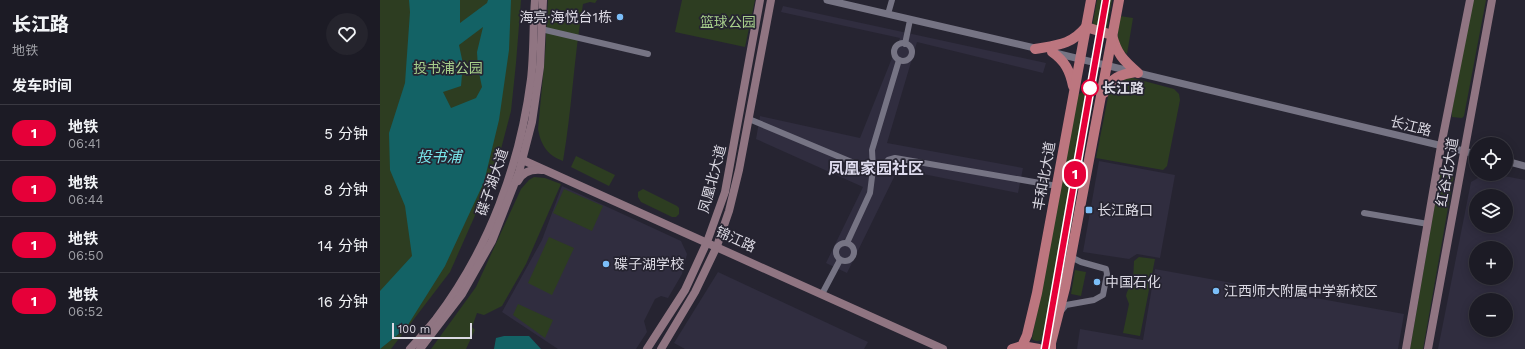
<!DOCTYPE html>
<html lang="zh">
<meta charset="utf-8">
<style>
body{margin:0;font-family:"Work Sans","Noto Sans SC",sans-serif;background:#25242d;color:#f1f3f6;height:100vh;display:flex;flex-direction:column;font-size:15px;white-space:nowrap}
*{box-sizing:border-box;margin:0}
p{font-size:13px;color:#a0a1a7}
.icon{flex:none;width:22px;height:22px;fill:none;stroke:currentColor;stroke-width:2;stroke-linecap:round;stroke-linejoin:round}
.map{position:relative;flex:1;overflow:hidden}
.sheet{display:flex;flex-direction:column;background:#1c1b25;width:380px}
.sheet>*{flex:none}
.badge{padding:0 8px;border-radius:13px;font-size:14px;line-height:26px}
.controls{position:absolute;left:1089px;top:137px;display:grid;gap:8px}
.controls a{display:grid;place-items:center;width:44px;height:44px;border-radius:50%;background:#1c1b25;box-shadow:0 2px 10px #0003,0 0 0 1px #3a3942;font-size:20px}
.scale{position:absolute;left:12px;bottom:10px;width:80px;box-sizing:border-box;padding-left:4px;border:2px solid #dbd9e3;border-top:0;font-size:11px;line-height:14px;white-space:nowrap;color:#dbd9e3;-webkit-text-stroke:3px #262431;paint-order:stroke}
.map>.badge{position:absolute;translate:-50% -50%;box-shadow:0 0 0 2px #fff}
h2{padding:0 12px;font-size:15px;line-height:36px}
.round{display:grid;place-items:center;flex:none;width:42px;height:42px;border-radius:21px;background:#25242d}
.summary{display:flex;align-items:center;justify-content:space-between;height:68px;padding:0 12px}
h1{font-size:19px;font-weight:800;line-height:30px}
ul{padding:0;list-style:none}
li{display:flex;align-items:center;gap:12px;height:56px;padding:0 12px;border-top:1px solid #3a3942}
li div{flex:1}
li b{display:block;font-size:15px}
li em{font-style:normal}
li .badge{min-width:44px;font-weight:700;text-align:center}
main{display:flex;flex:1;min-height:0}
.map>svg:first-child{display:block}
</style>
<main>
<section class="sheet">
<div class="summary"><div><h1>长江路</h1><p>地铁</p></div><a class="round"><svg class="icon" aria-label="heart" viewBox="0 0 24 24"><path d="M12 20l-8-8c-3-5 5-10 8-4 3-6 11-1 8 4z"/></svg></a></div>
<h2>发车时间</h2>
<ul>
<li><span class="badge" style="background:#e60039;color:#fff">1</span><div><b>地铁</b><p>06:41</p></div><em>5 分钟</em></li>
<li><span class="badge" style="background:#e60039;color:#fff">1</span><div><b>地铁</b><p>06:44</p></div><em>8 分钟</em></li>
<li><span class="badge" style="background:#e60039;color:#fff">1</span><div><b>地铁</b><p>06:50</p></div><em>14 分钟</em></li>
<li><span class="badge" style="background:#e60039;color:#fff">1</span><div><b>地铁</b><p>06:52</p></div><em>16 分钟</em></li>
</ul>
</section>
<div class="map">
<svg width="1145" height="349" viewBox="0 0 1145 349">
<rect width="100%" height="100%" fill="#262431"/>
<g fill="#302d3f" fill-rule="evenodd">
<path d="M403 6 666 63 663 73 537 42 507 143 643 168 638 193 518 169 467 273 446 263 483 187 376 139 380 116 480 138 520 38 401 12Z"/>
<path d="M719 161 795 175 780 258 757 254 749 259 703 252Z"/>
<path d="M1105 174H1114L1145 180V349H1058L1091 182ZM1096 196H1126V226H1096ZM1096 248H1126V278H1096ZM1096 300H1126V330H1096Z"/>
<path d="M182 186 301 241 307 254 302 274 288 298 281 296 275 299 264 321 267 332 256 349H178L122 312 162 240Z"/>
<path d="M775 269 1024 314 1018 349H697L700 329 763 340Z"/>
<path d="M338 272 488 342 484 349H305L294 343Z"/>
</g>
<g fill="#2d3d21">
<path d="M0 0H141L136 63 131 111 116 168 70 272 11 349H0Z"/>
<path d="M168 0H217L215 3 210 2 203 4C194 56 192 109 183 161 167 155 161 145 158 129L165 55Z"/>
<path d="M302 0H375L365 47 295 32Z"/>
<path d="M717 0H732L727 29 712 28Z"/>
<path d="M1093 0H1106L1084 116 1082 118 1072 117V110Z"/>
<path d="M740 16 753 18 747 54C734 42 738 32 740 16Z"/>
<path d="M749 77 794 89 799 94 800 100 787 166 783 170 716 158 729 92C734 84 741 81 749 77Z"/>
<path d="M705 91 708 92 712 100 704 135 705 140 665 339C659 341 656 342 652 339L697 95Z"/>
<path d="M196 156 235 175 229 186 191 167Z"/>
<path d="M1062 170 1073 171 1074 174 1043 349H1030L1060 174Z"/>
<path d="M154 177 165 178 181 184 146 264 122 306 104 315 97 313 92 327 95 330 86 349H51L96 287 141 189 149 180Z"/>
<path d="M184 189 223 206 212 231 173 213Z"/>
<path d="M263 189 297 206 299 208V214L296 217H292L261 202 258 197V192Z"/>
<path d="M169 237 194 248 172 295 148 283Z"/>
<path d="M759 257 775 259 760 336 743 333 749 304 746 296 747 292 753 281 754 261Z"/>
<path d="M695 270 706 272 701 296 691 294Z"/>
<path d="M138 304 173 320 165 338 133 315Z"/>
</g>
<g fill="#136265" fill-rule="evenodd">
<path d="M29 0H80V23L107 3 108 0H131L129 50 119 120 104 182 65 266 26 328 0 349V291L32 256 25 206 10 170 9 133 25 83 30 12ZM103 27 97 52 98 68 102 87 96 98 71 108 63 92 81 86 83 64 79 45Z"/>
<path d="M124 336H149L161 349H114L116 338Z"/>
</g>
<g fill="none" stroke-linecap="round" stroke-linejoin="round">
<g stroke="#767484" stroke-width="6">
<path d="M508 14 512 0"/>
<path d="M161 29 268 54"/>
<circle cx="523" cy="52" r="9"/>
<path d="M525 44 530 20"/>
<path d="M369 119 486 168 500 170 508 160 515 158 677 186"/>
<path d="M984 213 1048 224"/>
<path d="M467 243 490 193 493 169 492 150 519 60"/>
<circle cx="465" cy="252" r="9"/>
<path d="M442 294 460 260"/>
<path d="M681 311 686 305 714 300 723 295 727 274 726 269 701 262 691 257"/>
</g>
<g stroke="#767484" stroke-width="7">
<path d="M447 0 659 49"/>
<path d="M675 53 1096 154"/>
<path d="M1126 161 1145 166"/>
</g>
<g stroke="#907582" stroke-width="8">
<path d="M136 157 563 349"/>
<path d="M138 181C143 171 152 169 162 170"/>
<path d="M30 349C39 339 48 329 56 319 109 249 140 165 151 79 154 53 153 26 155 0"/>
<path d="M40 349 82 294 112 241 139 172 152 122 160 67 163 0"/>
<path d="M267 349 305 290 327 242 345 192 380 0"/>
<path d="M281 349 315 292 337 246 349 211 359 170 391 0"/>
<path d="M1026 349 1061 146 1090 0"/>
<path d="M1048 349 1112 0"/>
</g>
<g stroke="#bc767f" stroke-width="10">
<path d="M655 49C678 45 691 45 706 27L732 35C737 54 743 60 758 73"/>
<path d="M672 52C685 61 690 71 693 86"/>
<path d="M724 93C730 78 741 74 756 72"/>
<path d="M642 346 659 349"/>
<path d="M632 349 642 346 647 335 657 293 711 0"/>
<path d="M671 349V343L685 288 739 0"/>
</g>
</g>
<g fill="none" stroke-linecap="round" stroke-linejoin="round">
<g stroke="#fff" stroke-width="9">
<path id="line" d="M665 349 726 0"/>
</g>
<use href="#line" stroke="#e60039" stroke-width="6"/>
</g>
<g fill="#7bbef8" stroke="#262431" stroke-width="1.5">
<circle cx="240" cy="17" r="4"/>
<rect x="705" y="206" width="8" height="8" rx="2"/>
<circle cx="226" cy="264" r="4"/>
<circle cx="717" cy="282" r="4"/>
<circle cx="836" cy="291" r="4"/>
</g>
<circle fill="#fff" stroke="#e60039" stroke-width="2" cx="710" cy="88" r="8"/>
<g text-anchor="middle" stroke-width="3.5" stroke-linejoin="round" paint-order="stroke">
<g font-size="14" fill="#dbd9e3" stroke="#262431" text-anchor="start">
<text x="232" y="22" text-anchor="end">海亮·海悦台1栋</text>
<text x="717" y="215">长江路口</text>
<text x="234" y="269">碟子湖学校</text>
<text x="725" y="287">中国石化</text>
<text x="844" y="296">江西师大附属中学新校区</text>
</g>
<g font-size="14" fill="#a7cf8b" stroke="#262431">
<text x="348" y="27">篮球公园</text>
<text x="68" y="73">投书浦公园</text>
</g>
<g font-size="14" font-weight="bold" fill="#dbd9e3" stroke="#262431" text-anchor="start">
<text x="722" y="93">长江路</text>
</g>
<g font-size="14" fill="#dbd9e3" stroke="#262431">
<text transform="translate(1031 126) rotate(14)" y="5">长江路</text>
<text transform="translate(1067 172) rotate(-80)" y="5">红谷北大道</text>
<text transform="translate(664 176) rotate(-80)" y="5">丰和北大道</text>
<text transform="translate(332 179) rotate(-75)" y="5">凤凰北大道</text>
<text transform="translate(112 182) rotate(-71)" y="5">碟子湖大道</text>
<text transform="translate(356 239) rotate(24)" y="5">锦江路</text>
</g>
<g font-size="15" font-style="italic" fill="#78e6eb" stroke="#262431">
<text x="59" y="162">投书浦</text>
</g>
<g font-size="16" font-weight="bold" fill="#dedbee" stroke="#262431">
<text x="496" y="174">凤凰家园社区</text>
</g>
</g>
</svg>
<div class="controls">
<a><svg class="icon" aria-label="locate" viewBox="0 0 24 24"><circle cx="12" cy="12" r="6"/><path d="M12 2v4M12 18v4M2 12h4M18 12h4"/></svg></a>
<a><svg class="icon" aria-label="layers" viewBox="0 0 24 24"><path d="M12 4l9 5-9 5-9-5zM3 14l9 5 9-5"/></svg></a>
<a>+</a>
<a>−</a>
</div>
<div class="scale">100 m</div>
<b class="badge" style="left:695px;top:174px;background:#e60039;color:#fff">1</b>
</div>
</main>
